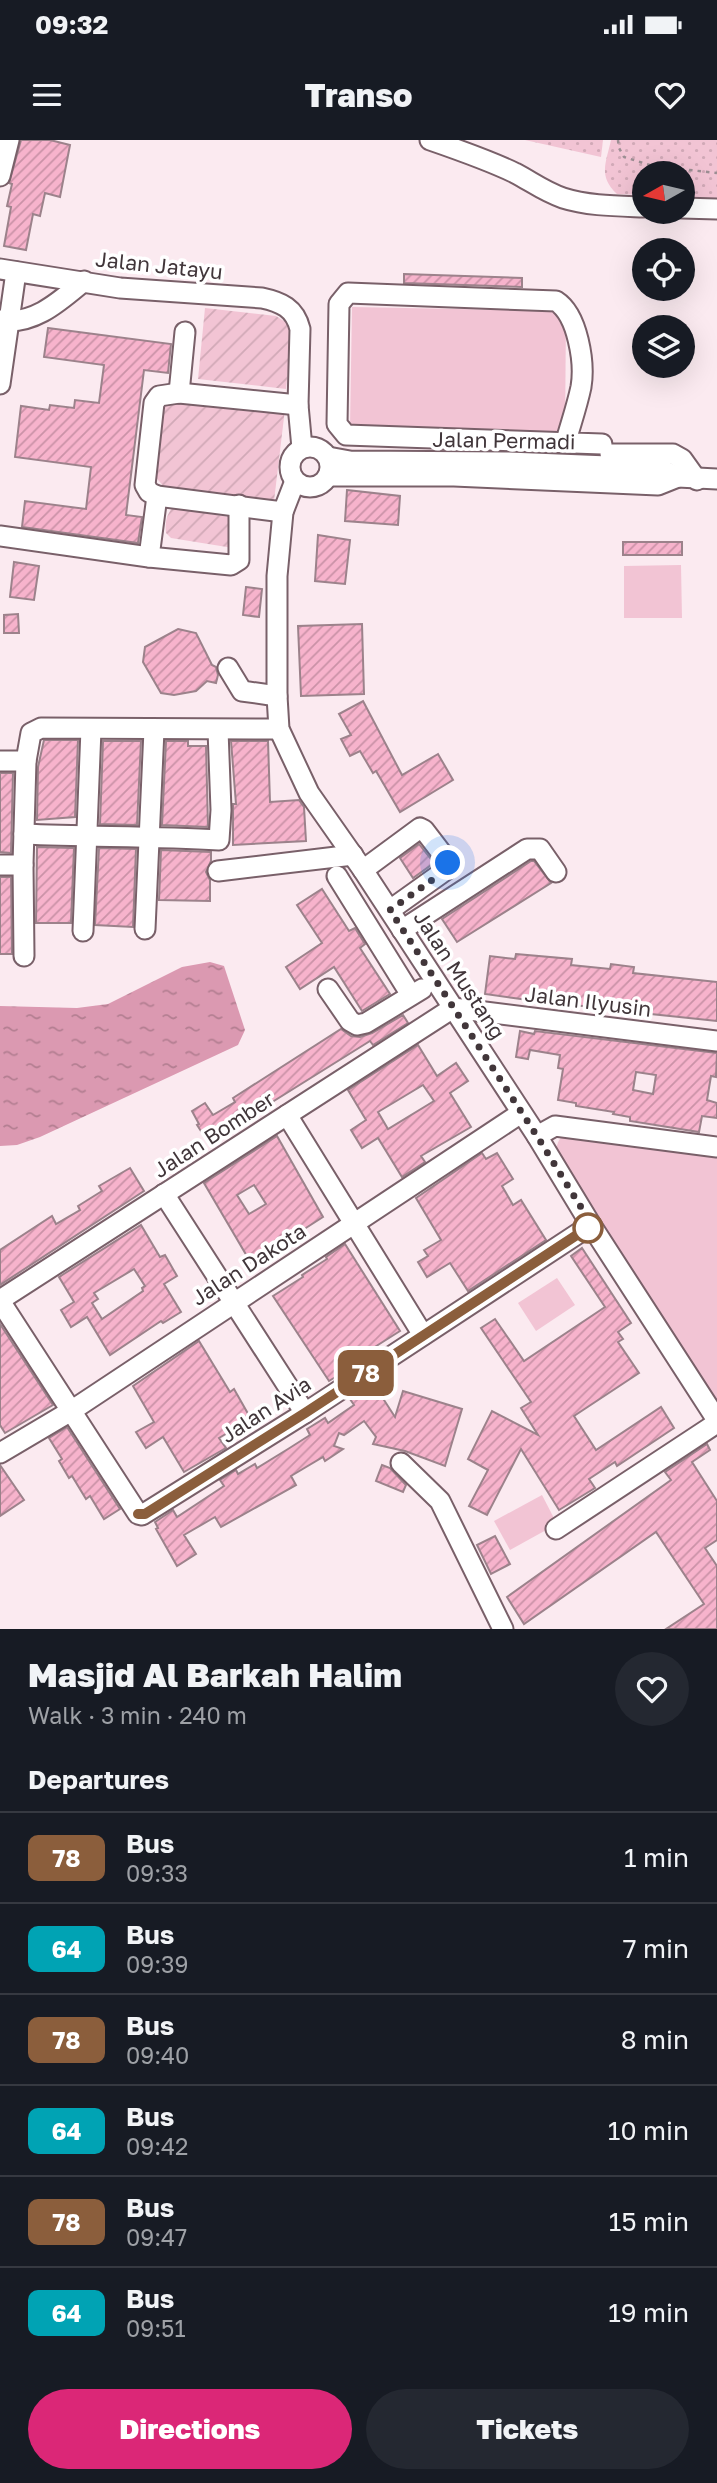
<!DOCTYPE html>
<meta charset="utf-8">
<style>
body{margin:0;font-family:"Golos Text",sans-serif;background:#242831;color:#f1f3f6;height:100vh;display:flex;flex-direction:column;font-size:26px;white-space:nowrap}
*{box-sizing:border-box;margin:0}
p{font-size:23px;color:#9ea1a6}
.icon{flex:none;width:38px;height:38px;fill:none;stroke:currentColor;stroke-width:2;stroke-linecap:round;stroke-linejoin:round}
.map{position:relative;height:1489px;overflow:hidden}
.side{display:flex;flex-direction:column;background:#171b24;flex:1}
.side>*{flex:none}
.badge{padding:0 14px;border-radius:10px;font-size:24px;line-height:46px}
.needle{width:46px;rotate:262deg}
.controls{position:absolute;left:632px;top:21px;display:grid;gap:14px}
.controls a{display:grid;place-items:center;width:63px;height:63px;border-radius:50%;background:#171b24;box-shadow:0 7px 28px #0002;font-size:35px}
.you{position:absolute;width:35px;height:35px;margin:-18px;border:5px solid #fff;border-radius:50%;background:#1a73e8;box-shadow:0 0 0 10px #1a73e833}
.map>.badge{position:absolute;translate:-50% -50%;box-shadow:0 0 0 4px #fff}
h2{padding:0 28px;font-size:26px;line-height:63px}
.round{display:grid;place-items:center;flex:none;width:74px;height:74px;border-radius:37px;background:#242831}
.headline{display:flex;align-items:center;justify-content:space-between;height:119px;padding:0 28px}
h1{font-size:33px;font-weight:800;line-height:52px}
.action{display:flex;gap:14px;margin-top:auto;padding:14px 28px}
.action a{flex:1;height:80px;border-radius:42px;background:#db2777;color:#fff;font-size:28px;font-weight:800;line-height:80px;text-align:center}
.action a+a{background:#242831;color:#f1f3f6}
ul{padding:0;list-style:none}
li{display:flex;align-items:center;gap:21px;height:91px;padding:0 28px;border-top:2px solid #363941}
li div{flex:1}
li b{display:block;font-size:26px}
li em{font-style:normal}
li .badge{min-width:77px;font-weight:700;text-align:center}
.status{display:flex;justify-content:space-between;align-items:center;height:49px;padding:0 35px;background:#171b24;direction:ltr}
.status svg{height:19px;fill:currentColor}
header{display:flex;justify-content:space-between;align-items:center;height:91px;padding:0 28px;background:#171b24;font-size:32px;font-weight:800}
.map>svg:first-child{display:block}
</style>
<div class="status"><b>09:32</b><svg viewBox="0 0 49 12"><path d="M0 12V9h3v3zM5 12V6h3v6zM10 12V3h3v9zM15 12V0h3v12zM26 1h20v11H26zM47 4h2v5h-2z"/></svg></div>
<header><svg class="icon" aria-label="menu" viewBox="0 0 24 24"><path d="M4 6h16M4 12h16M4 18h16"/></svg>Transo<svg class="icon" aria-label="heart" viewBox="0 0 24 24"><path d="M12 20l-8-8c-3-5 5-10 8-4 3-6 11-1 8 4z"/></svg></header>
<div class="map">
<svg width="717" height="1489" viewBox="0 0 717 1489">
<defs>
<pattern id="grass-dots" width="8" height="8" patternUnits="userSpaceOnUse" patternTransform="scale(1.75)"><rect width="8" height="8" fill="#f2c4d4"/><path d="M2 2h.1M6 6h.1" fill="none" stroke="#d1a9b7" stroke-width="1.8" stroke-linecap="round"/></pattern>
<pattern id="garden-furrows" width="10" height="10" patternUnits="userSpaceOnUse" patternTransform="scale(1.75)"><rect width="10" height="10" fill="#f2c4d4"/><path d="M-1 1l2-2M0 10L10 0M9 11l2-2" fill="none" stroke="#d1a9b7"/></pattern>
<pattern id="water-ripples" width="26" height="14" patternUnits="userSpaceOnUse" patternTransform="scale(1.75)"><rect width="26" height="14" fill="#db99b1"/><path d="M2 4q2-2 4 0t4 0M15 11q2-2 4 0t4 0" fill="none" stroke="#b37e91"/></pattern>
<pattern id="building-hatch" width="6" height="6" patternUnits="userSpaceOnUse" patternTransform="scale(1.75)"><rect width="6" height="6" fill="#f7b3cc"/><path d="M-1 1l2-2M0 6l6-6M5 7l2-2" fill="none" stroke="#ca92a7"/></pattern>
</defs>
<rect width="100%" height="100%" fill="#fbeaf0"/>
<g fill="url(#grass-dots)">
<path d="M525 0H603L601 17Z"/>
<path d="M611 0H717V59L683 57 682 33H644V55L617 54C598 36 606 23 611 0Z"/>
</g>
<g fill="#f2c4d4">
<path d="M352 167 566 171 565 297 350 287Z"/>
<path d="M681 425 682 478H624V426Z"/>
<path d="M568 990 717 1011V1267L557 1018C555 1005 558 999 568 990Z"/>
<path d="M557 1138 575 1165 536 1191 518 1163Z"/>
<path d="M542 1355 557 1384 510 1410 494 1381Z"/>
</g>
<g fill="url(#garden-furrows)">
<path d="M205 168 276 176 293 187 286 249 198 239Z"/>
<path d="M177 255 285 269 274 361 165 348 153 334 162 265Z"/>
<path d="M172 368 242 379 233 408 171 398 166 393C165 383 166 376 172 368Z"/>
</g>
<path fill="url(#water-ripples)" d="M210 822 224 826 245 890 238 905 40 997 17 1005 0 1006V866L77 868 108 864 182 827Z"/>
<g fill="url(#building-hatch)" stroke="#9c828b" stroke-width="2" fill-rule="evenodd">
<path d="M21 0H50L70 5 60 57 45 53 40 76 33 74 26 110 4 106 11 67 7 66 12 44 9 43Z"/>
<path d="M404 134 522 138V147L404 143Z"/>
<path d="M48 188 171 204 168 233 144 230 126 375 142 377 138 403 22 387 25 361 86 369 91 327 15 317 21 266 49 270 50 265 74 268 75 260 99 263 104 225 44 217Z"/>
<path d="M347 350 400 356 398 385 345 381Z"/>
<path d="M318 395 350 400 345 444 315 441Z"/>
<rect x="623" y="402" width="59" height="13"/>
<path d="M14 422 39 426 34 460 10 457Z"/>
<path d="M246 447 262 449 259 477 243 475Z"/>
<path d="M18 474 19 493H4V475Z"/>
<path d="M362 484 364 554 301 556 298 486Z"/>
<path d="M178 489 196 493 212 525 216 527 218 535 216 543 207 541 196 551 174 555 161 553 143 522 145 507Z"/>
<path d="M363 561 402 635 438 614 453 640 400 672 376 631 373 633 360 611 350 616 341 599 351 595 339 574Z"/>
<path d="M44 600H78L75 677 37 680 38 627Z"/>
<path d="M103 601H141L137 685 100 684Z"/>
<path d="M166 601H188V606H206L208 687 162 685Z"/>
<path d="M231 601H268L270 662 299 660 304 667 306 701 233 705V664H236Z"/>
<path d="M0 633H13L11 713 0 712Z"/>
<path d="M419 704 434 723 413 738 400 718Z"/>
<path d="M37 707 74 708 71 783H36Z"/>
<path d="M99 708 136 709 133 787 95 785Z"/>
<path d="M161 710 211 712V721L206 732 210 740V761L159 760Z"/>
<path d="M531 721H534L551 743 457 802 442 779Z"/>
<path d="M0 737H11L12 814H0Z"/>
<path d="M322 749 349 791 355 788 365 804 360 808 390 854 362 871 334 827 300 849 286 827 322 803 297 765Z"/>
<path d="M516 814 572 819 571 825 610 829 611 824 634 827 633 833 717 842V881L632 872V868L596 864 595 867 570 865V861L536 857V861L485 854 490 816 515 819Z"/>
<path d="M403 875 408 883 373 905 370 901 208 1002 197 985 199 984 192 971 205 963 213 975 235 962 233 958 341 889 351 896 360 897 372 893Z"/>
<path d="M520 891 534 894 535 891 717 913 716 937 711 936 707 960 717 963V978L702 976 699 992 630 981V977L613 974 614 972 576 966V963L558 960 563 929 558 928 560 915 530 910 528 919 516 917ZM636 932 656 935 653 954 633 950Z"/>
<path d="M418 905 437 936 456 923 468 941 450 953 471 987 421 1016 425 1022 402 1037 378 998 362 1008 351 990 366 980 348 950ZM423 945 434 961 388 989 378 972Z"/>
<path d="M277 996 323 1077 251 1123 204 1043ZM254 1045 266 1064 249 1074 237 1055Z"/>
<path d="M482 1013 486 1019 497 1013 513 1039 502 1046 513 1065 521 1060 546 1100 468 1151 450 1123 427 1137 418 1122 428 1116 424 1110 441 1100 416 1058Z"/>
<path d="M130 1028 144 1051 0 1145V1110L52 1076 56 1084 80 1070 78 1066 102 1051 99 1046Z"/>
<path d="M141 1085 160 1117 165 1115 177 1136 164 1144 181 1172 163 1183 161 1181 110 1215 87 1177 71 1187 61 1170 74 1162 59 1137ZM134 1129 145 1146 142 1148 143 1151 102 1179 92 1163 98 1159 94 1153Z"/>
<path d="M345 1104 400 1191 370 1210 348 1225 350 1228 329 1241 273 1156 303 1137 302 1135 327 1119 326 1117Z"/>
<path d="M582 1108 631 1183 618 1192 623 1199 618 1202 639 1233 574 1276 596 1310 661 1267 674 1288 617 1326 615 1322 589 1339 595 1348 559 1370 521 1309 487 1375 469 1366 488 1330 468 1319 492 1271 538 1295 521 1268 531 1262 481 1188 495 1179 524 1221 605 1167 571 1116Z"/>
<path d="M0 1184 53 1265 5 1293 0 1285Z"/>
<path d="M199 1201 230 1252 234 1249 251 1279 219 1298 226 1308 184 1332 163 1297 146 1308 136 1292 154 1282 133 1246Z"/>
<path d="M373 1243 395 1277 403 1251 462 1269 445 1326 405 1311 373 1304 376 1297 364 1281 344 1295 339 1293 334 1306 343 1309 325 1321 323 1317 291 1336 296 1345 221 1387 215 1377 184 1395 196 1414 177 1426 156 1389 158 1388 155 1382 173 1370 177 1377 224 1346 220 1340 236 1330 238 1334 255 1324 257 1328 288 1309 310 1295 307 1289 325 1278 328 1283 354 1265 350 1259Z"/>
<path d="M67 1287 120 1369 104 1379 90 1356 86 1359 72 1336 69 1338 59 1321 62 1319 49 1298Z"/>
<path d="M707 1304 710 1310 692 1322 717 1361V1400L705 1408 717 1426V1489H666L704 1464 656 1392 524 1484 507 1457 671 1340 665 1332Z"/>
<path d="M0 1325 24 1360 0 1376Z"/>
<path d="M382 1325 390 1328 406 1345 403 1352 376 1341Z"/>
<path d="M495 1396 510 1424 491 1434 477 1405Z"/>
</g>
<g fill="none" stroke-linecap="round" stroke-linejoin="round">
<g stroke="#796069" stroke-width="23">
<g id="minor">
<path d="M430 0C459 10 488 20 515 33 532 42 545 52 563 58 588 66 618 66 644 67"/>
<path d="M0 36 9 0"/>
<path d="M682 68 717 69"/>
<path d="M0 129 120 148 262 158C281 162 295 168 300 189L298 265 302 308"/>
<path d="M0 180C33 186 60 161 84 141"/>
<path d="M0 244 16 132"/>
<path d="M179 253 185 192"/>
<path d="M566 301C571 283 577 266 581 247 585 223 578 175 556 161L348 153 339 164 337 284 346 295 602 304"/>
<circle cx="310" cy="327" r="20"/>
<path d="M610 314H673L682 319 697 340"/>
<path d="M328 317 350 321 508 322 658 328 678 337 717 339"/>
<path d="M328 336H454L658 345 678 337"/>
<path d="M295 341 283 372 277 436V556L279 589 309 653 363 730 537 996 591 1085 717 1280"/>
<path d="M157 356 283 372"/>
<path d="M239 365V420L231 425 149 417 157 356 149 352 145 345 154 263 159 256 179 253 298 265"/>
<path d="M0 396 149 417"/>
<path d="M228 528 242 551 277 556"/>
<path d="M0 621H26L31 593 41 588 279 589"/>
<path d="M24 694C89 697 154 696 219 700L221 670 218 590"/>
<path d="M0 725H23L26 621"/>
<path d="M23 725 24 816"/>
<path d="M363 730 420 688 424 690 447 720 446 730 390 770"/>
<path d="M218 731 353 715"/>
<path d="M337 736 411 855"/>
<path d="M145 789 154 590"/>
<path d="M402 790 527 709H540L556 732"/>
<path d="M83 791 91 589"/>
<path d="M328 849 350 881 357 885 366 883 422 849"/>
<path d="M453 868 717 901"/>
<path d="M287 975 423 1195"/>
<path d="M537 996 555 986 717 1007"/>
<path d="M164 1054 305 1273"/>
<path d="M0 1160 453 868"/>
<path d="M0 1161 138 1374 142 1375 305 1273 591 1085"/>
<path d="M0 1313 71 1271 521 973"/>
<path d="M401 1323 440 1361 503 1489"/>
<path d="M556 1389 717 1283"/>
</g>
</g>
<path stroke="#9c8e93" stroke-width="2.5" stroke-dasharray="3.5 5" stroke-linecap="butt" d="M618 0 619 8 624 17 653 26 717 33"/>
<use href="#minor" stroke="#fff" stroke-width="19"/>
</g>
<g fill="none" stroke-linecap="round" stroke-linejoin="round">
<g stroke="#fff" stroke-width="16">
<path id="line" d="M138 1374H145L305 1273 592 1085"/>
</g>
<use href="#line" stroke="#8b5e3c" stroke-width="10"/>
<path stroke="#41363a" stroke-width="7" stroke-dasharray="0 12.6" d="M448 723 446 730 390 770 537 996 592 1085 588 1088"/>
</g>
<circle fill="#fff" stroke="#8b5e3c" stroke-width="3.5" cx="588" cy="1088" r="14"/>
<g text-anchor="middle" stroke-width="7" stroke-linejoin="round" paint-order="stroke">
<g font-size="21" fill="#41363a" stroke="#fff">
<text transform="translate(159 126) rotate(6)" y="7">Jalan Jatayu</text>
<text transform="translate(504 301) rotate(1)" y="7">Jalan Permadi</text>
<text transform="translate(459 835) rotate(57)" y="7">Jalan Mustang</text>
<text transform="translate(588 862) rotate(7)" y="7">Jalan Ilyusin</text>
<text transform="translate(214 995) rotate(-33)" y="7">Jalan Bomber</text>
<text transform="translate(249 1125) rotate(-33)" y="7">Jalan Dakota</text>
<text transform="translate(266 1270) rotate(-33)" y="7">Jalan Avia</text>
</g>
</g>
</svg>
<div class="controls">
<a><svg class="needle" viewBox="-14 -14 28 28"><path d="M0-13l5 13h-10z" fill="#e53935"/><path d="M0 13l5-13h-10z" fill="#9ea1a6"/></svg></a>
<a><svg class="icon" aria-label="locate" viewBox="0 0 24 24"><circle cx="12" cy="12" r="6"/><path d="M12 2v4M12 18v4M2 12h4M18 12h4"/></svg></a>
<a><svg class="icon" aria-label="layers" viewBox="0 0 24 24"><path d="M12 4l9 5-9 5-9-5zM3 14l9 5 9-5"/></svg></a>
</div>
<div class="you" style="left:448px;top:723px"></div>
<b class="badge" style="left:366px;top:1233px;background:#8b5e3c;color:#fff">78</b>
</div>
<section class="side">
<div class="headline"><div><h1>Masjid Al Barkah Halim</h1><p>Walk · 3 min · 240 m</p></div><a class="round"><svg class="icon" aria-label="heart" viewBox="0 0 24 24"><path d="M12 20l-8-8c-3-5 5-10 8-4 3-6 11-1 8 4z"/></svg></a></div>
<h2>Departures</h2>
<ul>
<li><span class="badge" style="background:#8b5e3c;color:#fff">78</span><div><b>Bus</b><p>09:33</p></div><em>1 min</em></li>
<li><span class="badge" style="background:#00a3b4;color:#fff">64</span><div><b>Bus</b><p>09:39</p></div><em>7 min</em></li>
<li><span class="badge" style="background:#8b5e3c;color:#fff">78</span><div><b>Bus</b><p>09:40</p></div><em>8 min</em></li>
<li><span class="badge" style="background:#00a3b4;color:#fff">64</span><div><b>Bus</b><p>09:42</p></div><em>10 min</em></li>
<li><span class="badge" style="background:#8b5e3c;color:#fff">78</span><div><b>Bus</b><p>09:47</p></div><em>15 min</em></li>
<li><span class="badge" style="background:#00a3b4;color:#fff">64</span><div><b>Bus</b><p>09:51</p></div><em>19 min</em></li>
</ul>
<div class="action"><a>Directions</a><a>Tickets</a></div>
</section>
